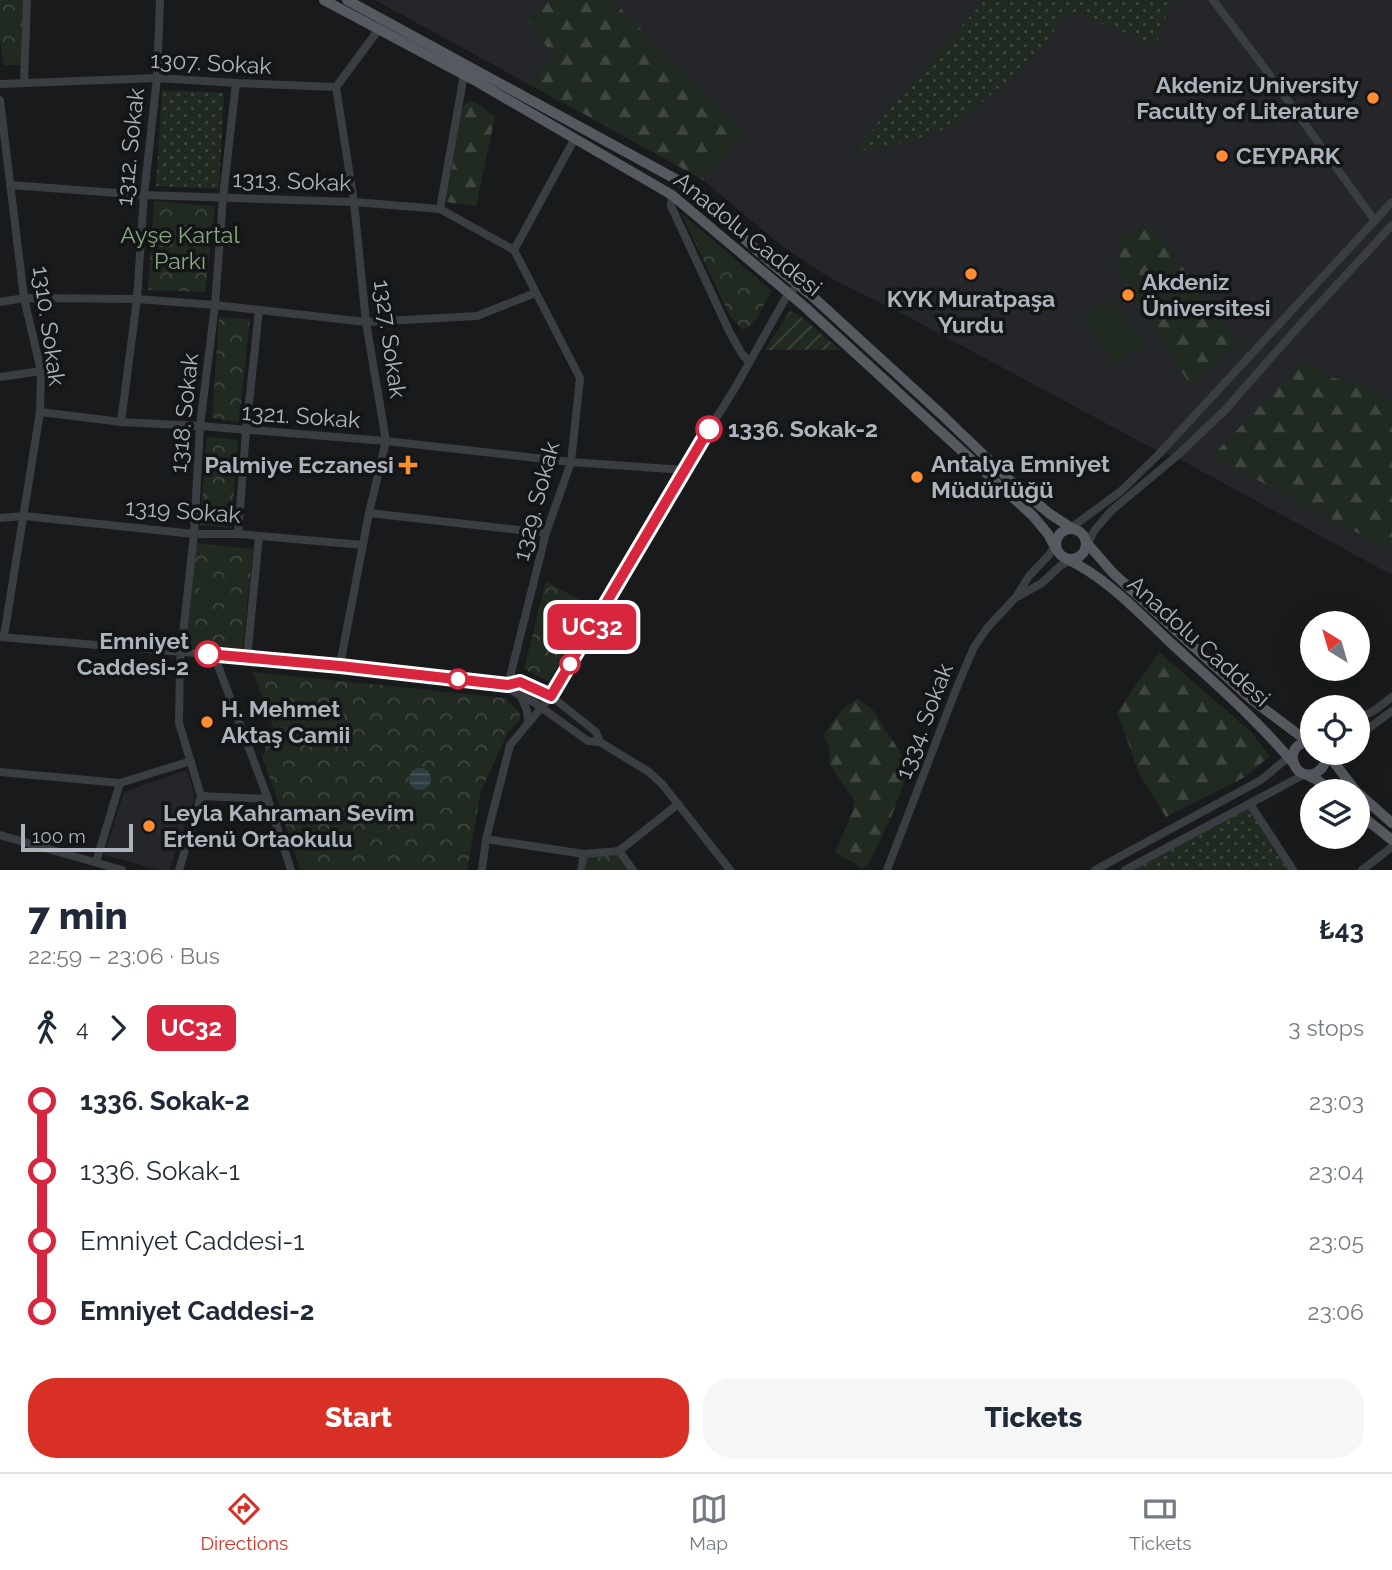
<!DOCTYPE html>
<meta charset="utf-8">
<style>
body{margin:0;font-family:Raleway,sans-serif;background:#f6f6f7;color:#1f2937;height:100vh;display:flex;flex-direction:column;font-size:26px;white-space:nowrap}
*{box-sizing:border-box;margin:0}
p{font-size:23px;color:#747a83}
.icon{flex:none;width:38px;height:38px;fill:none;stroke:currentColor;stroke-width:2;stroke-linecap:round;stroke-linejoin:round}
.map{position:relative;height:870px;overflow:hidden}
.drawer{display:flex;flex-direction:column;background:#fff;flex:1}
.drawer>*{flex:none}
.badge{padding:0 14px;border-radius:10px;font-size:24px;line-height:46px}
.needle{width:46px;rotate:323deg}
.buttons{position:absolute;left:1300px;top:611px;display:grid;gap:14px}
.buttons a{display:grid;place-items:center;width:70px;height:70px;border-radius:50%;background:#fff;box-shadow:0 7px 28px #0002;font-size:35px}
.scale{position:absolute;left:21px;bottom:18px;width:112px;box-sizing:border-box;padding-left:7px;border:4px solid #abb4bc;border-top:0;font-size:19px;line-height:24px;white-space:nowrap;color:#abb4bc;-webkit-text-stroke:5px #141517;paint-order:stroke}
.map>.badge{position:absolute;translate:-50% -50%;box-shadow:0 0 0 4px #fff}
.legs{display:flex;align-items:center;gap:10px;height:77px;padding:0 28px;font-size:23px}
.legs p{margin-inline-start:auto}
.head{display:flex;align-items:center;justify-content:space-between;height:119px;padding:0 28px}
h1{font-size:38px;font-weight:800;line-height:52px}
.cta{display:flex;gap:14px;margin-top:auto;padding:14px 28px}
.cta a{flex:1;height:80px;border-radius:28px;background:#d93025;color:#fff;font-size:28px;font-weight:800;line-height:80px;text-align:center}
.cta a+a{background:#f6f6f7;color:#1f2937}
ul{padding:0 28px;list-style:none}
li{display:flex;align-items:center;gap:24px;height:70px;font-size:26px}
li i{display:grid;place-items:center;width:10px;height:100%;margin:0 9px;background:currentColor}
li i::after{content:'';width:18px;height:18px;margin:-9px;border:5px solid;border-radius:50%;background:#fff}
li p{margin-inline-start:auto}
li:first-child i{background:linear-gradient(#0000 50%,currentColor 0)}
li:last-child i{background:linear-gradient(currentColor 50%,#0000 0)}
.dock{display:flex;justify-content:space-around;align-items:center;height:98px;border-top:2px solid #e0e1e3;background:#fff;font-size:19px;color:#747a83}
.dock a{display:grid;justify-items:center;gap:4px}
.dock .current{color:#d93025}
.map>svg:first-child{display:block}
</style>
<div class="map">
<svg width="1392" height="870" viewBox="0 0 1392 870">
<defs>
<pattern id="grass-dots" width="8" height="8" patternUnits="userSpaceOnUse" patternTransform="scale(1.75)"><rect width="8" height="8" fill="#212a21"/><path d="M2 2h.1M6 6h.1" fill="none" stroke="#3f463f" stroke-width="1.8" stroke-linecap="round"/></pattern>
<pattern id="forest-firs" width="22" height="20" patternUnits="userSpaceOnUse" patternTransform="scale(1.75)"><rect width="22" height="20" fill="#212a21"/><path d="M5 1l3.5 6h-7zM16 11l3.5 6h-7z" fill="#3f463f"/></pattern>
<pattern id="park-crowns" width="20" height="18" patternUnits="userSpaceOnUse" patternTransform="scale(1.75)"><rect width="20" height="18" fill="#212a21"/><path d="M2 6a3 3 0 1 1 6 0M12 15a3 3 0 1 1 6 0" fill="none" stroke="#3f463f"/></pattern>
<pattern id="garden-furrows" width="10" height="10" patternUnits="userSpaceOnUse" patternTransform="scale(1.75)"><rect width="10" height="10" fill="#212a21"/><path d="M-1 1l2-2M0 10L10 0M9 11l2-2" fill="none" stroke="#3f463f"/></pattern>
<pattern id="water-rules" width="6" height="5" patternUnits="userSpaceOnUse" patternTransform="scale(1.75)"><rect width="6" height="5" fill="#2e3d41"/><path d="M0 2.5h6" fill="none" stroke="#4a575a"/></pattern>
</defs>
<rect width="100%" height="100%" fill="#191a1c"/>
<g fill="#252629">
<path d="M375 0H1392V575L1181 460 1154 449 897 311 832 279 783 247 703 180Z"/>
<path d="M187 770 195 797 169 870H159L104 855 124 792Z"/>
</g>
<g fill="url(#grass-dots)">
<path d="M984 0H1171L1156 45 1070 11 1030 61 956 125 910 141 852 153Z"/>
<path d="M162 90 224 93 219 189 156 186Z"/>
<path d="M1250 804 1293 870H1125Z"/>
</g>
<g fill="url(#forest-firs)">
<path d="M549 0H612L744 133 703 180 527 82 554 57 526 17 550 1Z"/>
<path d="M471 101 478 104 495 117 476 206 446 202 462 109 465 104Z"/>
<path d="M1152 225 1238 344 1191 386 1117 270 1120 237Z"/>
<path d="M1305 360 1334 378 1363 386 1392 402V551L1212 456Z"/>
<path d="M1159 652 1250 731 1270 756 1245 777 1166 817 1139 774 1117 712Z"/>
<path d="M857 698 872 709 902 755 908 771 892 815 868 865 861 869C855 861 844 858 835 853L853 810 854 800 843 785 830 764 829 747 823 735 841 711Z"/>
</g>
<g fill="url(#park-crowns)">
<path d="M0 0H23V65H4L0 41Z"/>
<path d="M154 201 215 206 205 292 148 290Z"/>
<path d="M681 213 772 291 754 323 743 330 730 316Z"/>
<path d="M219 317 250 319 239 422 212 418Z"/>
<path d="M207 437 238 440 231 528 200 525Z"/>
<path d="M196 543 253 549 242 654 186 647Z"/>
<path d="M546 581 593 607 549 682 524 669Z"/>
<path d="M253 672 505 698 520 713 519 721 507 734 481 791 467 870H300L278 801 261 754 266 753 265 742 276 734Z"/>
<path d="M617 855 628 870H586L587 858Z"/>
</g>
<path fill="url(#garden-furrows)" d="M790 311 798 314 840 350H765Z"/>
<g fill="#212a21">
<path d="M1111 299 1145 343 1117 366 1082 319Z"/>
<path d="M201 576 232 579 231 595 199 592Z"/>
</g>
<circle fill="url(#water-rules)" cx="420" cy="779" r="11"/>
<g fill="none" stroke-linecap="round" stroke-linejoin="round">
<g stroke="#3a3d41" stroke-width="8">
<path d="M1213 0 1260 62 1375 221"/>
<path d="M24 83 27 0"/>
<path d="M0 84 157 78 236 83 336 87"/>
<path d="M0 100 24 298 41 371 40 412 4 636"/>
<path d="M10 185 144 195 354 202 440 209 514 250 580 378 571 462 546 533 508 685"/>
<path d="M672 195 671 206 730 333 742 354 749 362"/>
<path d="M440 209 464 75"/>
<path d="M514 250 575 138"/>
<path d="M0 302 24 298 137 299 215 305 366 322 477 316 535 293"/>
<path d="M0 377 41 371"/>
<path d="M40 412 121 422 200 426 386 441 571 462 684 470"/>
<path d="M121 422 137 299 144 195 157 78 160 0"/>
<path d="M369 513 546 533"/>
<path d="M0 518 24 516 194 534H238L363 545"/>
<path d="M1068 530 1121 491 1159 454 1392 202"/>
<path d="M238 534 246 431 259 310"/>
<path d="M1086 547 1094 531 1111 511 1179 454 1225 410 1299 326 1392 225"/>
<path d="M1019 596 1042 583 1060 566 1071 560"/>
<path d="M0 637 340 665 508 685 520 682 551 696 596 732 600 742 649 772 662 784 678 804 730 870"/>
<path d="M214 655 268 799 291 870"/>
<path d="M247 658 259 536"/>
<path d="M340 665 369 513 386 441 366 322 354 202 336 87 379 29"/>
<path d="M508 685 514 692 535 703 588 741 600 742"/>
<path d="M521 696 527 711 528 723"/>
<path d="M1358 719 1375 710 1392 697"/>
<path d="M1358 736 1392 711"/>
<path d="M0 772 120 783 191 761"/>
<path d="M201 796 268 799"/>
<path d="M1250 804 1293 870"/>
<path d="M0 835 122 870"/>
<path d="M486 839 584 854 619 851 633 870"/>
<path d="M619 851 678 804"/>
<path d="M96 862 120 783"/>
<path d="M179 870 201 796 179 723 180 662 194 534 200 426 215 305 223 197 236 83"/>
<path d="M482 870 486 839 510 745 551 696 671 496 684 470 735 388 785 299 793 290"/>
<path d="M581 870 584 854"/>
<path d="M887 870 955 692 974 647 988 627 1016 597 1029 576 1049 555 1056 544"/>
<path d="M1095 870 1261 780 1291 755"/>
<path d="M1125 870 1305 774"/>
<path d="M1362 870 1392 847"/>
</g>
<g stroke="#565a60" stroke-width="10">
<path d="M324 0 474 80 672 195 805 307 950 440 1033 516 1048 534 1056 549"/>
<path d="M347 0 681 182 770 262 812 296 940 413 1015 485 1050 514 1073 529"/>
<circle cx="1071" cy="544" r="15"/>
<path d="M1086 542 1113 573 1251 699 1299 735 1310 741"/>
<path d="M1067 559C1107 578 1139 613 1171 643 1213 682 1257 719 1294 764"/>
<path d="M1312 742C1279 741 1294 786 1317 772 1325 768 1326 761 1325 752"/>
<path d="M1326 752 1356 791"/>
<path d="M1305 774 1319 781 1331 791"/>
<path d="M1358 793 1392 823"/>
<path d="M1358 813 1392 840"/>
</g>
</g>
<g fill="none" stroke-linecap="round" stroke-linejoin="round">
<g stroke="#fff" stroke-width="16">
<path id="line-1" d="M208 654 340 666 508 685 520 682 551 696 709 429"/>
</g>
<use href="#line-1" stroke="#d7263d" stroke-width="10"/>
</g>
<g fill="#fd8d30" stroke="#141517" stroke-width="2.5">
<circle cx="1373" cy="98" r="7"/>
<circle cx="1222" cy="156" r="7"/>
<circle cx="971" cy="274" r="7"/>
<circle cx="1128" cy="295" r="7"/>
<path d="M404.5 454.5h7v7h7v7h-7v7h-7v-7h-7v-7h7z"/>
<circle cx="917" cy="477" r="7"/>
<circle cx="207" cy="722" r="7"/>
<circle cx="149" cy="826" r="7"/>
</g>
<g fill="#fff" stroke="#d7263d" stroke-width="3.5">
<circle cx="709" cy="429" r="12"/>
<circle cx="208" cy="654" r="12"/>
<circle cx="570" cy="664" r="9"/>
<circle cx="458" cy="679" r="9"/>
</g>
<g text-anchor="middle" stroke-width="7" stroke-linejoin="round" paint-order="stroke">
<g font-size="23" fill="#abb4bc" stroke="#141517">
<text transform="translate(211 63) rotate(3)" y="8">1307. Sokak</text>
<text transform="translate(130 147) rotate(-84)" y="8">1312. Sokak</text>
<text transform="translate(292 181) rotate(2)" y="8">1313. Sokak</text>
<text transform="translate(748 234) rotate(39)" y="8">Anadolu Caddesi</text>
<text transform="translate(49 326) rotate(82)" y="8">1310. Sokak</text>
<text transform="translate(390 339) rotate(82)" y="8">1327. Sokak</text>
<text transform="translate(184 413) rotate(-84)" y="8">1318. Sokak</text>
<text transform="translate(301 416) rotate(4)" y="8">1321. Sokak</text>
<text transform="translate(536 501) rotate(-75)" y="8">1329. Sokak</text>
<text transform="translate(183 511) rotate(4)" y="8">1319 Sokak</text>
<text transform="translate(1199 641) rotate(42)" y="8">Anadolu Caddesi</text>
<text transform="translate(924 721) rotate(-69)" y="8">1334. Sokak</text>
</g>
<g font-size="23" font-weight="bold" fill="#abb4bc" stroke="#141517" text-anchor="start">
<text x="1359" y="93" text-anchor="end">Akdeniz University<tspan x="1359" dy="26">Faculty of Literature</tspan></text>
<text x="1236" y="164">CEYPARK</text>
<text x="1142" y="290">Akdeniz<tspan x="1142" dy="26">Üniversitesi</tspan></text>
<text x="971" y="307" text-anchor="middle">KYK Muratpaşa<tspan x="971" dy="26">Yurdu</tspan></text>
<text x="931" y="472">Antalya Emniyet<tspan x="931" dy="26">Müdürlüğü</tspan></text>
<text x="394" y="473" text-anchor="end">Palmiye Eczanesi</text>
<text x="221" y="717">H. Mehmet<tspan x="221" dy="26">Aktaş Camii</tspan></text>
<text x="163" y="821">Leyla Kahraman Sevim<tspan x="163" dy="26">Ertenü Ortaokulu</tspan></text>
</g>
<g font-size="23" fill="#87a881" stroke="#141517">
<text x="180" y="243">Ayşe Kartal<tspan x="180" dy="26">Parkı</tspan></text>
</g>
<g font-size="23" font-weight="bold" fill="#abb4bc" stroke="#141517" text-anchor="start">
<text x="728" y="437">1336. Sokak-2</text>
<text x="189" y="649" text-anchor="end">Emniyet<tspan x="189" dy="26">Caddesi-2</tspan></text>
</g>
</g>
</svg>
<div class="buttons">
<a><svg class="needle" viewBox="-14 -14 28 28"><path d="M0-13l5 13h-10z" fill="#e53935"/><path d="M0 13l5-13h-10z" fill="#747a83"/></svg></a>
<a><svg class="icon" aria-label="locate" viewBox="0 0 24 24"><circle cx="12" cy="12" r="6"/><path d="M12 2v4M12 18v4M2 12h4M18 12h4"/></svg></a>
<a><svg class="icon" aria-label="layers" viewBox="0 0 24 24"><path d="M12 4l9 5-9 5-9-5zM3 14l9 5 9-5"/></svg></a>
</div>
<div class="scale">100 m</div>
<b class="badge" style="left:592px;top:627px;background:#d7263d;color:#fff">UC32</b>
</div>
<section class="drawer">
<div class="head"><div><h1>7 min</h1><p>22:59 – 23:06 · Bus</p></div><b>₺43</b></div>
<div class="legs"><svg class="icon" aria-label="walk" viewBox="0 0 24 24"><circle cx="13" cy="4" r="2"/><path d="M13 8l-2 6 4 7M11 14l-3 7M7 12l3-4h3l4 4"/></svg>4<svg class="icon" aria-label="forward" viewBox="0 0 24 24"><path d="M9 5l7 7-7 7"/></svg><b class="badge" style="background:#d7263d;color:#fff">UC32</b><p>3 stops</p></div>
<ul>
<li><i style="color:#d7263d"></i><b>1336. Sokak-2</b><p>23:03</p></li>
<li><i style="color:#d7263d"></i><span>1336. Sokak-1</span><p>23:04</p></li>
<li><i style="color:#d7263d"></i><span>Emniyet Caddesi-1</span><p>23:05</p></li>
<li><i style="color:#d7263d"></i><b>Emniyet Caddesi-2</b><p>23:06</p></li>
</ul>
<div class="cta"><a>Start</a><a>Tickets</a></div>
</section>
<nav class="dock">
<a class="current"><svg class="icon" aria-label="directions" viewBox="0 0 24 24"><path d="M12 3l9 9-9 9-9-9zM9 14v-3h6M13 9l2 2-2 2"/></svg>Directions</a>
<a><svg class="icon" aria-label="map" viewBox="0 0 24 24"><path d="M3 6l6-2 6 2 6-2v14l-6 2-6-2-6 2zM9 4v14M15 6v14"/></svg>Map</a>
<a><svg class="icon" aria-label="tickets" viewBox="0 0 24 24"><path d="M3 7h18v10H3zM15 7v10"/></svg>Tickets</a>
</nav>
